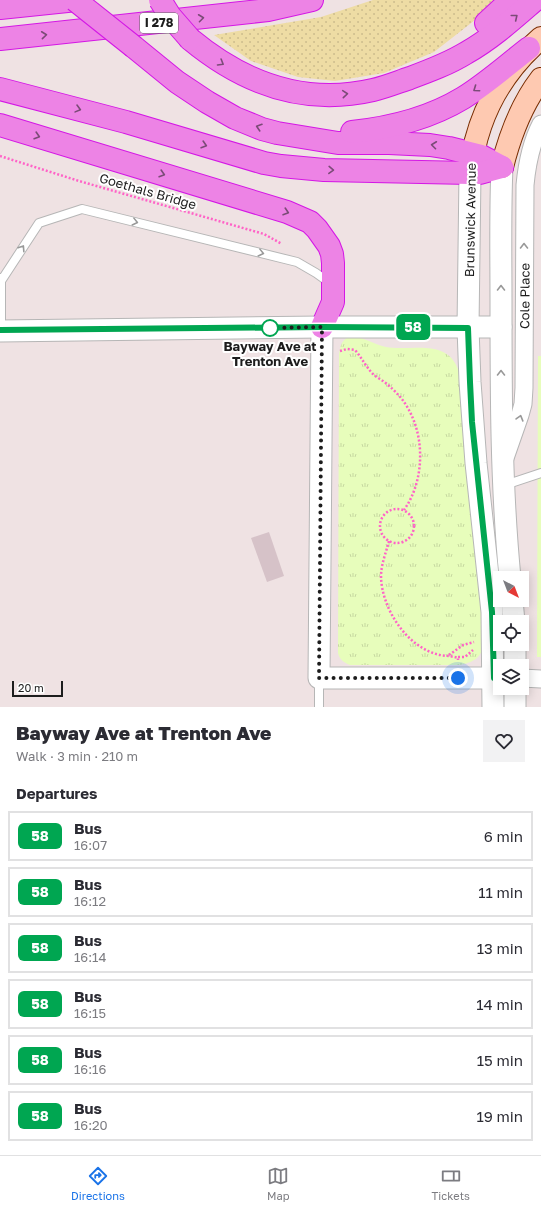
<!DOCTYPE html>
<meta charset="utf-8">
<style>
body{margin:0;font-family:"Golos Text",sans-serif;background:#f2f2f3;color:#2b2b33;height:100vh;display:flex;flex-direction:column;font-size:15px;white-space:nowrap}
*{box-sizing:border-box;margin:0}
p{font-size:13px;color:#7c7c81}
.icon{flex:none;width:22px;height:22px;fill:none;stroke:currentColor;stroke-width:2;stroke-linecap:round;stroke-linejoin:round}
.map{position:relative;height:707px;overflow:hidden}
.drawer{display:flex;flex-direction:column;background:#fff;flex:1}
.drawer>*{flex:none}
.badge{padding:0 8px;border-radius:6px;font-size:14px;line-height:26px}
.needle{width:26px;rotate:138deg}
.buttons{position:absolute;left:493px;top:571px;display:grid;gap:8px}
.buttons a{display:grid;place-items:center;width:36px;height:36px;border-radius:0px;background:#fff;box-shadow:0 2px 10px #0003;font-size:20px}
.scale{position:absolute;left:12px;bottom:10px;width:51px;box-sizing:border-box;padding-left:4px;border:2px solid #1d1d1d;border-top:0;font-size:11px;line-height:14px;white-space:nowrap;color:#1d1d1d;-webkit-text-stroke:3px #fff;paint-order:stroke}
.you{position:absolute;width:20px;height:20px;margin:-10px;border:3px solid #fff;border-radius:50%;background:#1a73e8;box-shadow:0 0 0 6px #1a73e833}
.map>.badge{position:absolute;translate:-50% -50%;box-shadow:0 0 0 2px #fff}
h2{padding:0 16px;font-size:15px;line-height:36px}
.round{display:grid;place-items:center;flex:none;width:42px;height:42px;border-radius:0px;background:#f2f2f3}
.headline{display:flex;align-items:center;justify-content:space-between;height:68px;padding:0 16px}
h1{font-size:19px;font-weight:800;line-height:30px}
ul{padding:0;list-style:none}
li{display:flex;align-items:center;gap:12px;height:50px;margin:0 8px 6px;padding:0 8px;border:2px solid #e1e1e2;border-radius:0px}
li div{flex:1}
li b{display:block;font-size:15px}
li em{font-style:normal}
li .badge{min-width:44px;font-weight:700;text-align:center}
.dock{display:flex;justify-content:space-around;align-items:center;height:56px;border-top:1px solid #e1e1e2;background:#fff;font-size:11px;color:#7c7c81}
.dock a{display:grid;justify-items:center;gap:2px}
.dock .on{color:#1a73e8}
.map>svg:first-child{display:block}
</style>
<div class="map">
<svg width="541" height="707" viewBox="0 0 541 707">
<defs>
<pattern id="grass-dots" width="8" height="8" patternUnits="userSpaceOnUse"><rect width="8" height="8" fill="#eedca4"/><path d="M2 2h.1M6 6h.1" fill="none" stroke="#ccbc8d" stroke-width="1.8" stroke-linecap="round"/></pattern>
<pattern id="park-tufts" width="24" height="20" patternUnits="userSpaceOnUse"><rect width="24" height="20" fill="#e7fdbb"/><path d="M3 7l-1-3M5 7V3M7 7l1-3M15 17l-1-3M17 17v-4M19 17l1-3" fill="none" stroke="#c6d8a0"/></pattern>
</defs>
<rect width="100%" height="100%" fill="#efe2e3"/>
<path fill="url(#grass-dots)" d="M373 0H497L484 13 434 52 384 73 335 81 298 77 251 61 214 35 321 17Z"/>
<g fill="url(#park-tufts)">
<path d="M350 336C364 337 373 344 386 347 407 351 442 340 455 363 457 366 458 370 460 374L485 638C482 656 478 661 460 665H350C343 662 340 660 338 653L339 354C341 344 341 341 350 336Z"/>
<path d="M538 356H541V657H537Z"/>
</g>
<path fill="#d6c2c8" d="M269 532 284 576 267 582 251 538Z"/>
<g fill="none" stroke-linecap="round" stroke-linejoin="round">
<g stroke="#b6b6b6" stroke-width="10">
<g id="service">
<path d="M0 278 1 281V330"/>
<path d="M1 281 39 223 82 209 297 262 316 273 330 283"/>
<path d="M505 485 541 473"/>
<path d="M319 707V678"/>
</g>
</g>
<g stroke="#b6b6b6" stroke-width="19">
<g id="minor">
<path id="s1" d="M505 458 520 415 523 404 524 388 525 185C527 164 531 143 541 124"/>
<path d="M522 678 541 679"/>
</g>
</g>
<g stroke="#b6b6b6" stroke-width="23">
<g id="tertiary">
<path d="M502 167C500 211 501 256 501 300 501 393 501 485 510 578"/>
<path d="M470 173 468 328 470 382 476 463 492 612 493 707"/>
<path d="M322 327 319 678H500"/>
<path d="M0 331 322 327H501"/>
<path d="M512 600 514 622"/>
<path d="M515 644V666"/>
<path d="M515 688V707"/>
</g>
</g>
<g stroke="#782c00" stroke-width="24">
<g id="secondary">
<path d="M502 167C510 135 521 105 541 79"/>
<path d="M470 173C476 118 499 74 541 38"/>
</g>
</g>
<g stroke="#d417e5" stroke-width="24">
<g id="motorway">
<path d="M0 8 77 0"/>
<path d="M486 23 511 0"/>
<path d="M0 39 241 13 268 10 312 0"/>
<path d="M190 39C243 83 304 106 373 90 386 87 398 82 410 78 429 71 448 64 466 53 491 39 513 19 535 0"/>
<path d="M134 47 177 82 207 102 235 118 262 129 277 133 338 143H389L430 145 449 148 481 156 502 167"/>
<path d="M0 89 126 122 264 163 281 166 324 170 470 173H480L502 167"/>
<path d="M0 125 287 212 310 222 317 229 329 246 332 254 333 263V302L322 327"/>
<path d="M352 132C390 128 430 118 463 98 486 84 507 65 529 48"/>
</g>
</g>
<g stroke="#ff63c7" stroke-width="2.5" stroke-dasharray="2 2" stroke-linecap="butt">
<path d="M0 156 79 181 264 234 282 244"/>
<path d="M340 351 347 349 355 350C362 358 366 367 373 374 376 377 380 379 383 381 390 386 396 392 401 398 426 429 426 479 404 510"/>
<circle cx="397" cy="526" r="17"/>
<path d="M389 541C386 553 381 564 381 577 382 609 407 648 440 655 446 656 452 656 458 658V660"/>
<path d="M449 655 463 645 474 642"/>
<path d="M458 657H465L473 650"/>
</g>
<use href="#service" stroke="#fff" stroke-width="8"/>
<use href="#minor" stroke="#fff" stroke-width="17"/>
<use href="#tertiary" stroke="#fff" stroke-width="21"/>
<use href="#secondary" stroke="#fec9b1" stroke-width="22"/>
<use href="#motorway" stroke="#ed83e5" stroke-width="22"/>
<g stroke="#d417e5" stroke-width="24" stroke-linecap="butt">
<g id="motorway-bridge">
<path d="M75 0 134 47"/>
<path d="M160 0 170 16 190 39"/>
</g>
</g>
<use href="#motorway-bridge" stroke="#ed83e5" stroke-width="22"/>
</g>
<defs><path id="oneway-chevron" d="M-2-3.5L2.5 0L-2 3.5" fill="none" stroke-width="1.6" stroke-linecap="round" stroke-linejoin="round"/></defs>
<g stroke="#7b4b77">
<use href="#oneway-chevron" transform="translate(515 17) rotate(-39)"/>
<use href="#oneway-chevron" transform="translate(201 18) rotate(-7)"/>
<use href="#oneway-chevron" transform="translate(44 35) rotate(-6)"/>
<use href="#oneway-chevron" transform="translate(221 63) rotate(31)"/>
<use href="#oneway-chevron" transform="translate(476 89) rotate(145)"/>
<use href="#oneway-chevron" transform="translate(345 94) rotate(-5)"/>
<use href="#oneway-chevron" transform="translate(78 109) rotate(15)"/>
<use href="#oneway-chevron" transform="translate(259 127) rotate(-162)"/>
<use href="#oneway-chevron" transform="translate(37 136) rotate(17)"/>
<use href="#oneway-chevron" transform="translate(204 145) rotate(17)"/>
<use href="#oneway-chevron" transform="translate(434 145) rotate(-173)"/>
<use href="#oneway-chevron" transform="translate(331 170) rotate(2)"/>
<use href="#oneway-chevron" transform="translate(162 174) rotate(17)"/>
<use href="#oneway-chevron" transform="translate(286 212) rotate(18)"/>
</g>
<g stroke="#999">
<use href="#oneway-chevron" transform="translate(135 222) rotate(14)"/>
<use href="#oneway-chevron" transform="translate(524 246) rotate(-90)"/>
<use href="#oneway-chevron" transform="translate(22 248) rotate(-57)"/>
<use href="#oneway-chevron" transform="translate(261 253) rotate(14)"/>
<use href="#oneway-chevron" transform="translate(501 288) rotate(-90)"/>
<use href="#oneway-chevron" transform="translate(501 373) rotate(-90)"/>
<use href="#oneway-chevron" transform="translate(520 418) rotate(-74)"/>
</g>
<g fill="none" stroke-linecap="round" stroke-linejoin="round">
<g stroke="#fff" stroke-width="9">
<path id="line" d="M0 330 322 327 468 328 470 382 472 422 492 612 494 678H500"/>
</g>
<use href="#line" stroke="#00a651" stroke-width="6"/>
<path stroke="#1d1d1d" stroke-width="4" stroke-dasharray="0 7.2" d="M270 328 322 327 319 678H458"/>
</g>
<circle fill="#fff" stroke="#00a651" stroke-width="2" cx="270" cy="328" r="8"/>
<g text-anchor="middle" stroke-width="4" stroke-linejoin="round" paint-order="stroke">
<rect fill="#fff" stroke="#616161" stroke-width="1" x="140" y="13" width="38" height="20" rx="3"/>
<g font-size="12" font-weight="bold" fill="#1d1d1d">
<text x="159" y="27">I 278</text>
</g>
<g font-size="13" fill="#1d1d1d" stroke="#fff">
<text transform="translate(148 191) rotate(16)" y="5">Goethals Bridge</text>
<text transform="translate(470 220) rotate(-89)" y="5">Brunswick Avenue</text>
<text dy="5" stroke="none"><textPath href="#s1" startOffset="165">Cole Place</textPath></text>
</g>
<g font-size="13" font-weight="bold" fill="#1d1d1d" stroke="#fff">
<text x="270" y="351">Bayway Ave at<tspan x="270" dy="15">Trenton Ave</tspan></text>
</g>
</g>
</svg>
<div class="buttons">
<a><svg class="needle" viewBox="-14 -14 28 28"><path d="M0-13l5 13h-10z" fill="#e53935"/><path d="M0 13l5-13h-10z" fill="#7c7c81"/></svg></a>
<a><svg class="icon" aria-label="locate" viewBox="0 0 24 24"><circle cx="12" cy="12" r="6"/><path d="M12 2v4M12 18v4M2 12h4M18 12h4"/></svg></a>
<a><svg class="icon" aria-label="layers" viewBox="0 0 24 24"><path d="M12 4l9 5-9 5-9-5zM3 14l9 5 9-5"/></svg></a>
</div>
<div class="scale">20 m</div>
<div class="you" style="left:458px;top:678px"></div>
<b class="badge" style="left:413px;top:327px;background:#00a651;color:#fff">58</b>
</div>
<section class="drawer">
<div class="headline"><div><h1>Bayway Ave at Trenton Ave</h1><p>Walk · 3 min · 210 m</p></div><a class="round"><svg class="icon" aria-label="heart" viewBox="0 0 24 24"><path d="M12 20l-8-8c-3-5 5-10 8-4 3-6 11-1 8 4z"/></svg></a></div>
<h2>Departures</h2>
<ul>
<li><span class="badge" style="background:#00a651;color:#fff">58</span><div><b>Bus</b><p>16:07</p></div><em>6 min</em></li>
<li><span class="badge" style="background:#00a651;color:#fff">58</span><div><b>Bus</b><p>16:12</p></div><em>11 min</em></li>
<li><span class="badge" style="background:#00a651;color:#fff">58</span><div><b>Bus</b><p>16:14</p></div><em>13 min</em></li>
<li><span class="badge" style="background:#00a651;color:#fff">58</span><div><b>Bus</b><p>16:15</p></div><em>14 min</em></li>
<li><span class="badge" style="background:#00a651;color:#fff">58</span><div><b>Bus</b><p>16:16</p></div><em>15 min</em></li>
<li><span class="badge" style="background:#00a651;color:#fff">58</span><div><b>Bus</b><p>16:20</p></div><em>19 min</em></li>
</ul>
</section>
<nav class="dock">
<a class="on"><svg class="icon" aria-label="directions" viewBox="0 0 24 24"><path d="M12 3l9 9-9 9-9-9zM9 14v-3h6M13 9l2 2-2 2"/></svg>Directions</a>
<a><svg class="icon" aria-label="map" viewBox="0 0 24 24"><path d="M3 6l6-2 6 2 6-2v14l-6 2-6-2-6 2zM9 4v14M15 6v14"/></svg>Map</a>
<a><svg class="icon" aria-label="tickets" viewBox="0 0 24 24"><path d="M3 7h18v10H3zM15 7v10"/></svg>Tickets</a>
</nav>
